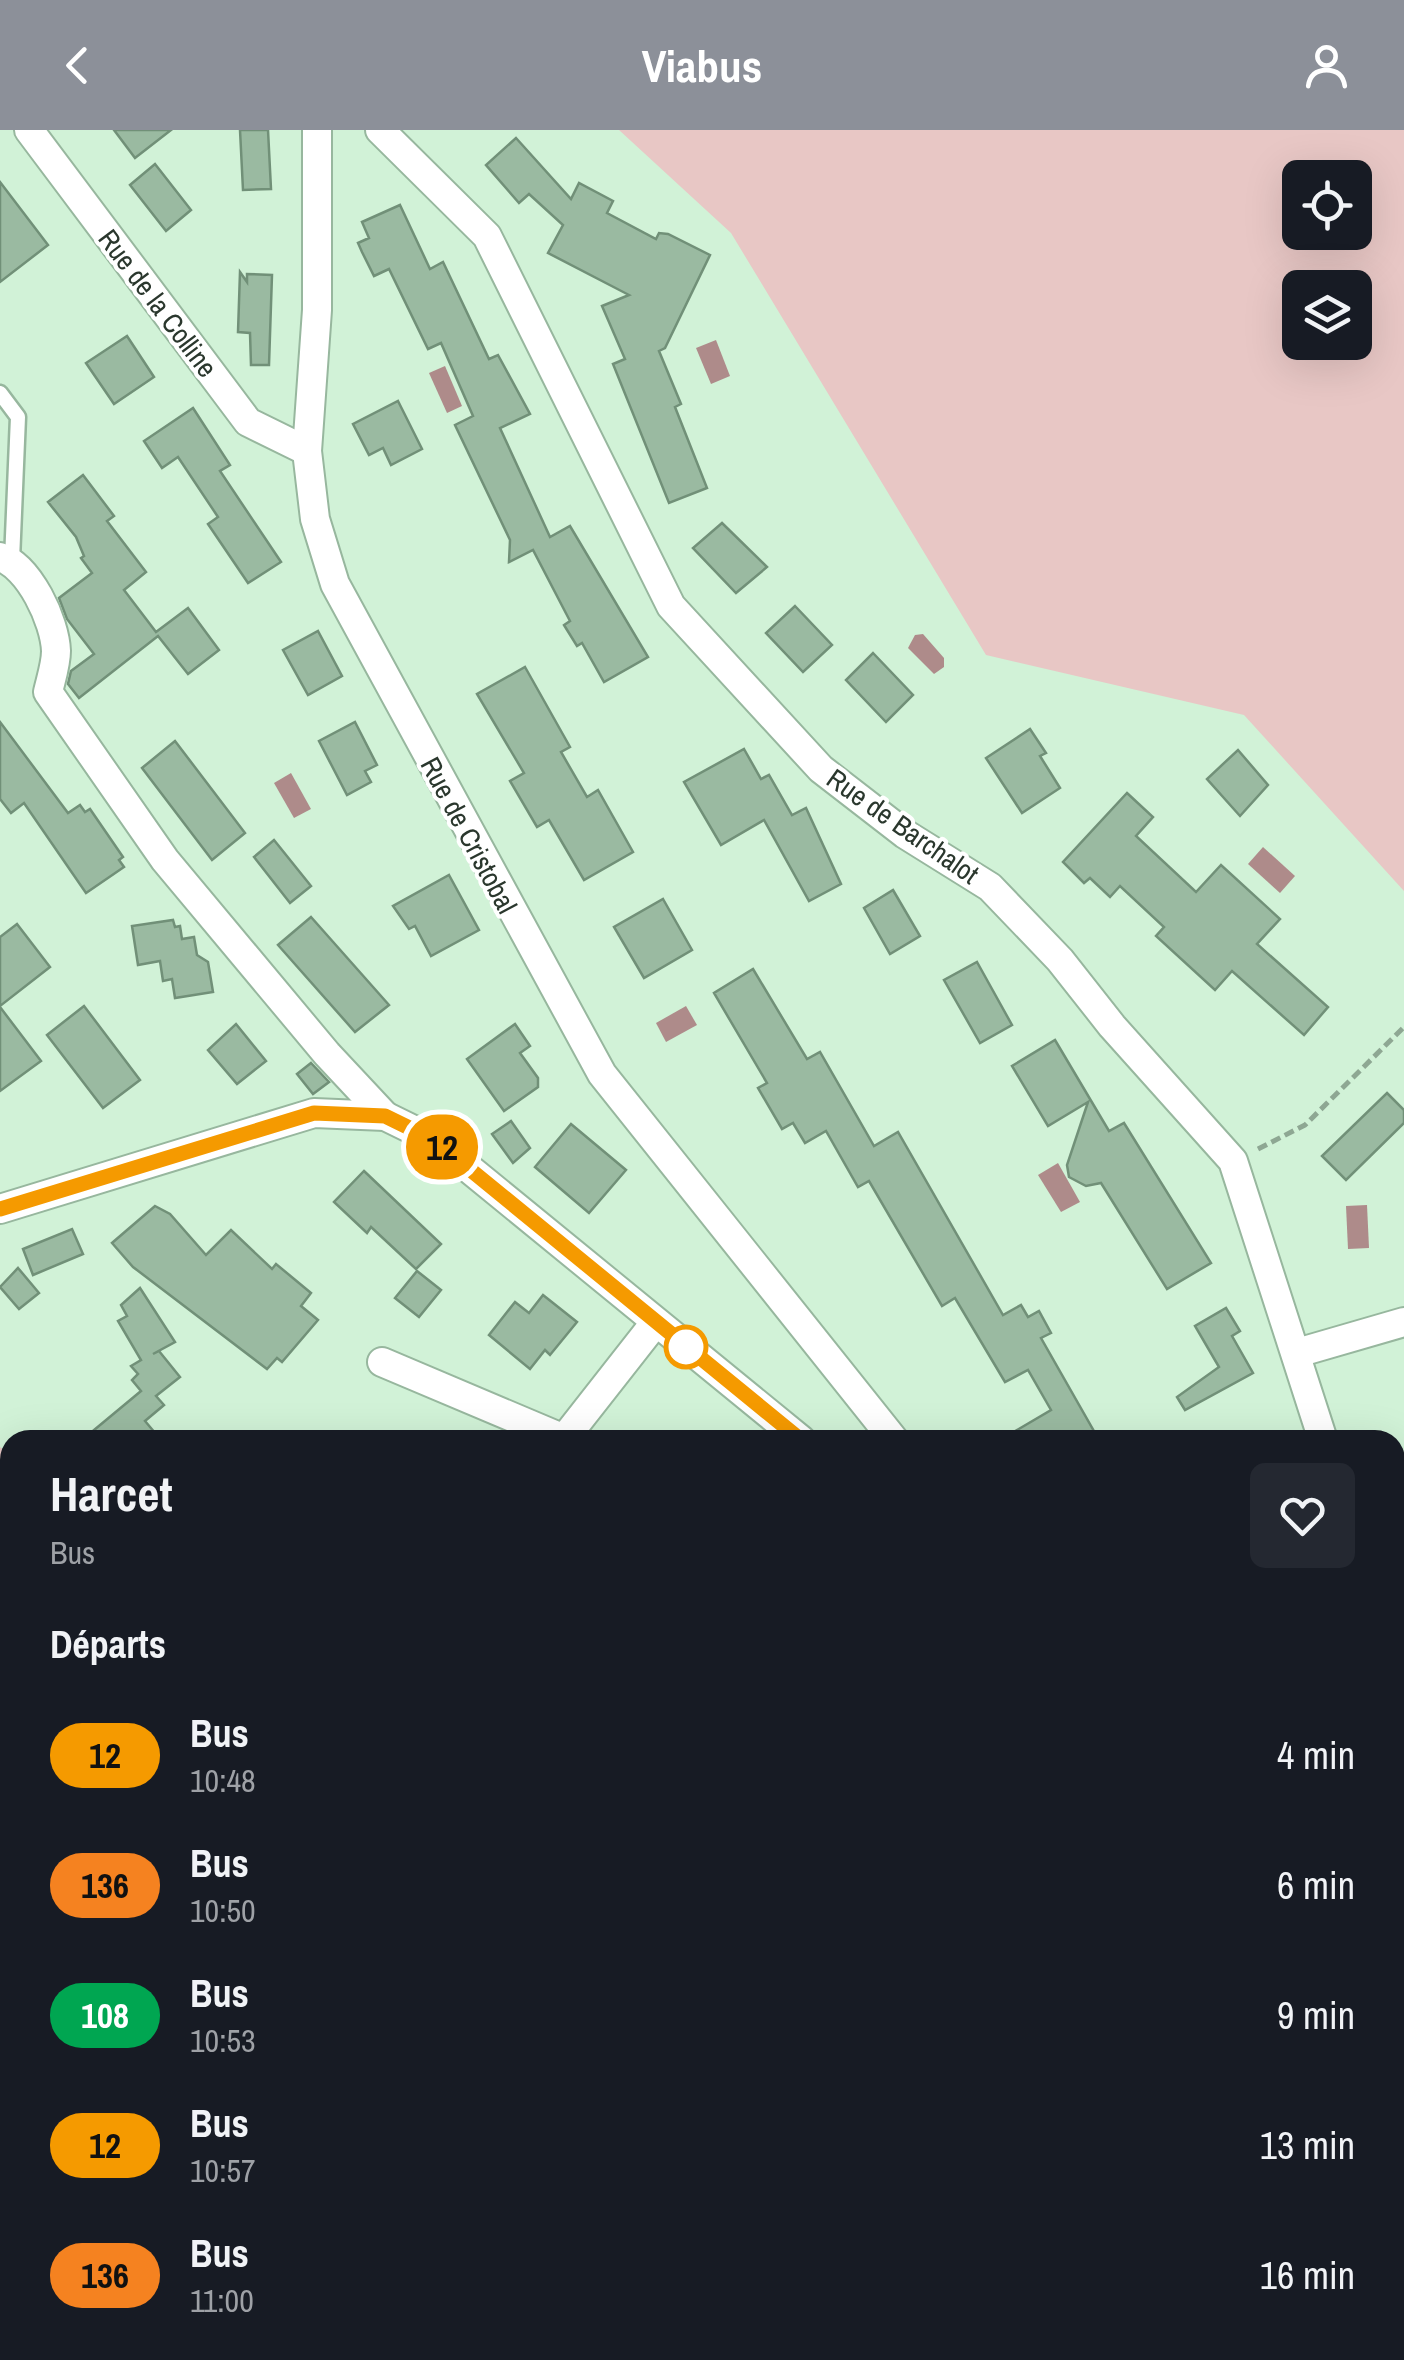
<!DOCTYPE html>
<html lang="fr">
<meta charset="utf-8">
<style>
body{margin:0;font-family:"Archivo Narrow",sans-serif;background:#242831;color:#f1f3f6;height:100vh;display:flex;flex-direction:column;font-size:38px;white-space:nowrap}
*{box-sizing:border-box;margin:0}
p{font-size:32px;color:#9ea1a6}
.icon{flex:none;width:55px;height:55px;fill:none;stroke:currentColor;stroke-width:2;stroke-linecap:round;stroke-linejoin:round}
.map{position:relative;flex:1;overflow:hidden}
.side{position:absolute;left:0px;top:1300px;width:1405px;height:930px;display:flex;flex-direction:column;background:#171b24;border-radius:30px 30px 0 0;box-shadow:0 10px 40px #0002}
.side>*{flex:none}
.badge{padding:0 20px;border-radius:32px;font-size:35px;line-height:65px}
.controls{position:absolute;left:1282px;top:30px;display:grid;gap:20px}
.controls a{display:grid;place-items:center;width:90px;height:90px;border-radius:15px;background:#171b24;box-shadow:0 10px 40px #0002;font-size:50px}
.map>.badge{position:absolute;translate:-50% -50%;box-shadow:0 0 0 5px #fff}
h2{padding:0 50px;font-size:38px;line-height:90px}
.round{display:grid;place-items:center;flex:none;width:105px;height:105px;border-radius:15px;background:#242831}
.headline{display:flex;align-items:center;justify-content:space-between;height:170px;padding:0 50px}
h1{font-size:48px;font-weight:700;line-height:75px}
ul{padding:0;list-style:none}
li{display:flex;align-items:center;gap:30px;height:130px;padding:0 50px}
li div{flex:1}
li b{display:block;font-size:38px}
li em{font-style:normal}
li .badge{min-width:110px;font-weight:700;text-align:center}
header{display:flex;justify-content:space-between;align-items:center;height:130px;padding:0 50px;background:#8c9099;color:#fff;font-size:45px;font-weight:700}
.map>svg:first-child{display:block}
</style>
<header><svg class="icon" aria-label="back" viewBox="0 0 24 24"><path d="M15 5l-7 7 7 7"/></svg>Viabus<svg class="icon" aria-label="person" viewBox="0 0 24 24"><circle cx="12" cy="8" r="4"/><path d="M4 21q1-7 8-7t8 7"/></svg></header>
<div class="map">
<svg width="1404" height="2230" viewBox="0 0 1404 2230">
<rect width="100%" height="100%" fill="#d1f2d7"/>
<g fill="#e8c7c5" fill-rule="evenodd">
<path d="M619 0H1404V761L1244 585 986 525 731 103ZM1300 48H1355V102H1300ZM1300 158H1355V212H1300Z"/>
<path d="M0 1317 10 1325V2002L0 1992Z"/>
<path d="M0 2066 10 2074V2220H58L50 2230H0Z"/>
<path d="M230 2220H1310L1320 2230H240Z"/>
</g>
<g fill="#ae8b8a">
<path d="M716 210 730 246 711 254 696 218Z"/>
<path d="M445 236 462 276 447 283 429 243Z"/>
<path d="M923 504 944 528V537L934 544 908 518 915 505Z"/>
<path d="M291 643 311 679 294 688 274 653Z"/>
<path d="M1263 717 1295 746 1280 763 1248 734Z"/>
<path d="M686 876 697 895 666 912 656 893Z"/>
<path d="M1058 1033 1080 1072 1061 1082 1038 1045Z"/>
<path d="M1367 1075 1369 1118 1348 1119 1346 1076Z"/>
</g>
<g fill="#9abaa1" stroke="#719078" stroke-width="2.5">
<path d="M114 0H171L135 28Z"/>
<path d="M240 0H268L271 59 243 60Z"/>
<path d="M516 8 571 69 579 53 613 71 607 83 656 109 659 103 668 104 710 125 665 218 659 221 681 274 675 277 707 358 669 373 613 234 625 229 602 176 629 165 548 123 563 95 529 64 519 73 486 35Z"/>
<path d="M155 34 191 80 166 101 130 55Z"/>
<path d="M0 52 48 115 0 152Z"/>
<path d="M400 75 430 139 443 132 489 229 498 225 530 284 500 298 550 407 570 396 648 527 604 552 582 513 577 516 564 495 570 491 533 420 509 432 510 410 455 295 473 286 441 213 428 219 389 139 374 146 362 122 358 113 369 108 362 92Z"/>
<path d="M240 142 247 152V144L272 145 269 235H251L250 203 238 202Z"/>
<path d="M127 206 154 247 114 274 86 233Z"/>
<path d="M398 271 422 319 391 335 383 318 369 325 353 294Z"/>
<path d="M193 278 230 335 220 341 281 432 248 453 208 394 218 387 178 327 162 338 144 311Z"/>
<path d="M83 345 114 386 107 391 146 442 124 460 156 502 188 478 219 520 188 544 158 506 79 568 68 554 71 541 94 524 67 489 59 468 92 443 81 428 84 426 76 407 48 372Z"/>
<path d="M722 393 767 437 736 463 693 418Z"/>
<path d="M795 476 832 515 803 542 766 503Z"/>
<path d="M318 501 342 546 308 565 283 520Z"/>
<path d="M873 523 913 565 886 592 846 550Z"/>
<path d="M525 537 570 617 561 622 587 667 598 660 633 722 584 750 549 690 537 697 510 651 524 643 477 564Z"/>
<path d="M0 592 68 683 80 675 85 682 90 679 123 727 119 730 124 737 86 763 24 673 11 683 0 669Z"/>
<path d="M355 592 377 635 365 641 371 652 347 665 319 611Z"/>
<path d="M1030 599 1046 623 1040 626 1060 658 1022 683 986 628Z"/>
<path d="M175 611 245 703 212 730 142 638Z"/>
<path d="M744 619 761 649 769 645 792 685 806 678 841 754 809 771 764 690 721 715 684 652Z"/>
<path d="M1238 620 1268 655 1240 686 1207 649Z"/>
<path d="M1127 663 1153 687 1136 706 1196 762 1221 735 1280 789 1257 814 1328 877 1304 905 1232 841 1215 860 1156 806 1164 797 1120 756 1110 767 1090 748 1084 753 1063 732Z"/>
<path d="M274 710 311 756 290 773 254 727Z"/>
<path d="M449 745 479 800 431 826 415 796 409 799 393 776Z"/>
<path d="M893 760 920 806 890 824 864 778Z"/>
<path d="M663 769 692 820 644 848 614 797Z"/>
<path d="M311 787 389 875 355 902 278 815Z"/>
<path d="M173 790 175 797 180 796 182 809 194 807 197 825 208 832 213 862 175 868 172 849 163 851 160 831 138 835 132 796Z"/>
<path d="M17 794 50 837 0 876V807Z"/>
<path d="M977 832 1012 895 980 913 944 850Z"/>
<path d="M753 839 807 929 820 922 874 1016 898 1002 1003 1185 1021 1175 1028 1187 1039 1181 1051 1203 1041 1208 1099 1310H1000L1051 1280 1028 1240 1005 1252 955 1168 942 1176 869 1051 858 1057 826 1001 805 1013 793 993 782 999 758 958 767 953 714 863Z"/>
<path d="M84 876 140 950 103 978 47 905Z"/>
<path d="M0 877 41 931 0 961Z"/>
<path d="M236 894 266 931 237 954 208 920Z"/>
<path d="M515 894 530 916 520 923 538 948V957L504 981 467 929Z"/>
<path d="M1055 910 1109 1001 1124 993 1211 1133 1167 1159 1101 1053 1086 1056 1069 1047 1067 1035 1088 972 1048 996 1012 936Z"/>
<path d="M311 933 329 952 313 964 297 944Z"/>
<path d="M1387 963 1404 980V993L1346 1050 1322 1026Z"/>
<path d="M511 991 530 1018 513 1033 492 1004Z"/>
<path d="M571 994 626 1040 589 1083 535 1037Z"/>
<path d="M364 1041 441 1114 416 1139 371 1097 367 1103 334 1072Z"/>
<path d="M155 1076 170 1084 206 1125 231 1100 272 1139 276 1134 311 1163 301 1176 318 1190 282 1232 277 1228 267 1239 133 1137 112 1113Z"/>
<path d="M72 1099 83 1124 33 1145 23 1119Z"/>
<path d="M18 1138 39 1163 19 1179 0 1157Z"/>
<path d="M417 1141 441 1160 419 1187 395 1168Z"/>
<path d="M140 1158 175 1212 153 1224 159 1221 180 1247 156 1266 164 1275 145 1291 161 1310H82L141 1261 132 1250 138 1244 131 1236 141 1230 118 1191 127 1186 121 1175Z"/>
<path d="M543 1165 577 1192 550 1225 545 1220 530 1239 489 1205 515 1172 529 1183Z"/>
<path d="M1226 1178 1240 1201 1232 1206 1253 1243 1185 1280 1177 1267 1219 1237 1195 1196Z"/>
</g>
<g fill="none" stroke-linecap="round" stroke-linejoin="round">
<g stroke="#97b79e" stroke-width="19">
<path id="service" d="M0 263 18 287 12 430"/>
</g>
<g stroke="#97b79e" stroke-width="32">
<g id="minor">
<path d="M29 0 248 292 307 321"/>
<path d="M317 0V180L307 321 315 389 335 454 602 944 894 1310"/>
<path d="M380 0 487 106 671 476 821 639 905 704 990 757 1060 830 1112 896 1233 1031 1323 1310"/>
<path d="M0 427C29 436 55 491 56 521 56 534 51 549 48 562L165 730 327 924 385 986"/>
<path d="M0 1079 314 983 385 986 434 1010 801 1310"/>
<path d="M1297 1223 1404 1192"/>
<path d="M382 1232 564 1309 655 1193"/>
<path d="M1395 2008 1404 2019"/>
</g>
</g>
<g stroke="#8ea793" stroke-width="5" stroke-dasharray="10 5" stroke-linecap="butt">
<path d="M1258 1019 1305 995 1404 897"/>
<path d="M0 1456 10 1460"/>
<path d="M580 2230 588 2220"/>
</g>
<use href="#service" stroke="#fff" stroke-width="14"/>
<use href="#minor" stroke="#fff" stroke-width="28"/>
</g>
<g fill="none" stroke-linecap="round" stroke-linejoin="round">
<g stroke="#fff" stroke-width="22">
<path id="line" d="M0 1079 314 983 385 986 434 1010 801 1310"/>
</g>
<use href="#line" stroke="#f59a00" stroke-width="15"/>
</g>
<circle fill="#fff" stroke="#f59a00" stroke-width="5" cx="686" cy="1217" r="20"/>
<g text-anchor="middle" stroke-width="8" stroke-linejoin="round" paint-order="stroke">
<g font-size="28" fill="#2a372d" stroke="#fff">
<text transform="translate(158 173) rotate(53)" y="10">Rue de la Colline</text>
<text transform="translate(903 696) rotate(35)" y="10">Rue de Barchalot</text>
<text transform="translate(469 705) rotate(62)" y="10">Rue de Cristobal</text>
</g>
</g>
</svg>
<div class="controls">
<a><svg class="icon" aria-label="locate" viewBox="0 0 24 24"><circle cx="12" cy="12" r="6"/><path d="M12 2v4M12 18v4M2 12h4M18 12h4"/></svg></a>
<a><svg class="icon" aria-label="layers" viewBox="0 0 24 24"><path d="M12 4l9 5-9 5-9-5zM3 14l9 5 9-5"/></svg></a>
</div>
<b class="badge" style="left:442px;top:1017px;background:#f59a00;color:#111">12</b>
<section class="side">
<div class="headline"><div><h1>Harcet</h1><p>Bus</p></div><a class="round"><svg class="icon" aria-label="heart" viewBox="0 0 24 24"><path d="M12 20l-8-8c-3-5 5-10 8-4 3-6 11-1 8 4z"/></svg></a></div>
<h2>Départs</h2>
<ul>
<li><span class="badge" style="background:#f59a00;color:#111">12</span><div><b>Bus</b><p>10:48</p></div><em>4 min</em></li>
<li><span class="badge" style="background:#f58220;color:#111">136</span><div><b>Bus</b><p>10:50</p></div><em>6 min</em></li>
<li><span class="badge" style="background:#00a651;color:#fff">108</span><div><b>Bus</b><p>10:53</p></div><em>9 min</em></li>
<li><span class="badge" style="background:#f59a00;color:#111">12</span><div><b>Bus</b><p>10:57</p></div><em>13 min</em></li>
<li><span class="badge" style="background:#f58220;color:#111">136</span><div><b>Bus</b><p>11:00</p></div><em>16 min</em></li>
</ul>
</section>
</div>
